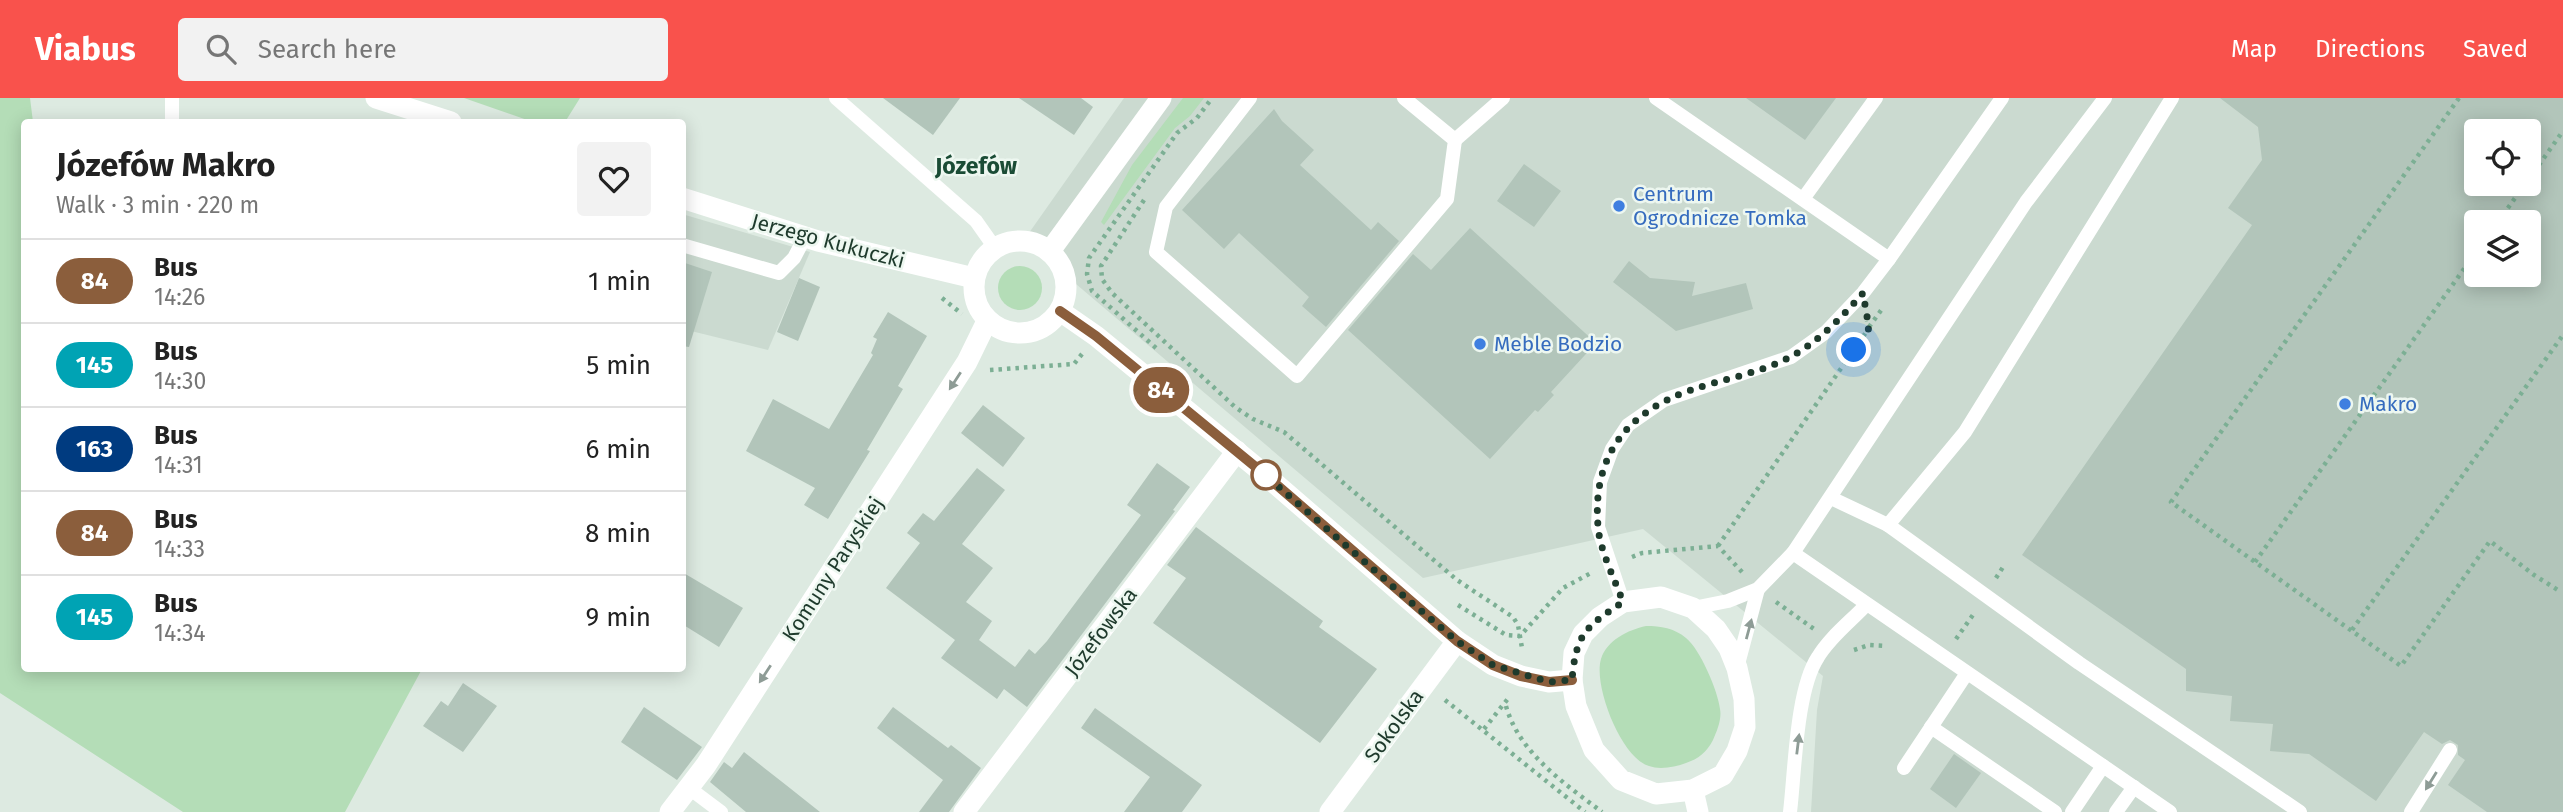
<!DOCTYPE html>
<meta charset="utf-8">
<style>
body{margin:0;font-family:"Fira Sans",sans-serif;background:#f2f2f2;color:#222;height:100vh;display:flex;flex-direction:column;font-size:26px;white-space:nowrap}
*{box-sizing:border-box;margin:0}
p{font-size:23px;color:#767676}
.icon{flex:none;width:38px;height:38px;fill:none;stroke:currentColor;stroke-width:2;stroke-linecap:round;stroke-linejoin:round}
.map{position:relative;flex:1;overflow:hidden}
.side{position:absolute;left:21px;top:21px;width:665px;height:553px;display:flex;flex-direction:column;background:#fff;border-radius:7px;box-shadow:0 4px 18px #0003}
.side>*{flex:none}
.badge{padding:0 14px;border-radius:23px;font-size:24px;line-height:46px}
.controls{position:absolute;left:2464px;top:21px;display:grid;gap:14px}
.controls a{display:grid;place-items:center;width:77px;height:77px;border-radius:7px;background:#fff;box-shadow:0 4px 18px #0003;font-size:35px}
.you{position:absolute;width:35px;height:35px;margin:-18px;border:5px solid #fff;border-radius:50%;background:#1a73e8;box-shadow:0 0 0 10px #1a73e833}
.map>.badge{position:absolute;translate:-50% -50%;box-shadow:0 0 0 4px #fff}
.round{display:grid;place-items:center;flex:none;width:74px;height:74px;border-radius:7px;background:#f2f2f2}
.summary{display:flex;align-items:center;justify-content:space-between;height:119px;padding:0 35px}
h1{font-size:33px;font-weight:700;line-height:52px}
ul{padding:0;list-style:none}
li{display:flex;align-items:center;gap:21px;height:84px;padding:0 35px;border-top:2px solid #e0e0e0}
li div{flex:1}
li b{display:block;font-size:26px}
li em{font-style:normal}
li .badge{min-width:77px;font-weight:700;text-align:center}
header{display:flex;align-items:center;gap:42px;box-sizing:border-box;height:98px;padding:0 35px;background:#f9524c;color:#fff}
header strong{font-size:33px}
nav{display:flex;gap:38px;margin-inline-start:auto;font-size:24px}
.search{width:490px;height:63px;background:#f2f2f2;display:flex;align-items:center;gap:18px;box-sizing:border-box;padding:0 24px;border-radius:7px;color:#767676;font-size:26px}
.map>svg:first-child{display:block}
</style>
<header>
<strong>Viabus</strong>
<div class="search"><svg class="icon" aria-label="search" viewBox="0 0 24 24"><circle cx="10" cy="10" r="6"/><path d="M15 15l6 6"/></svg>Search here</div>
<nav><a>Map</a><a>Directions</a><a>Saved</a></nav>
</header>
<div class="map">
<svg width="2563" height="714" viewBox="0 0 2563 714">
<rect width="100%" height="100%" fill="#ddeae1"/>
<g fill="#cbdad0" fill-rule="evenodd">
<path d="M1124 0H2563V714H1811L1817 612 1823 578 1643 431 1423 480 1024 142ZM2476 33H2529V86H2476ZM2476 124H2529V177H2476Z"/>
<path d="M682 116 810 154 768 252 683 231Z"/>
</g>
<g fill="#b4ddb7">
<path d="M0 0H30L33 24H24V570L422 571 345 714H183L0 595Z"/>
<path d="M464 0H580L565 24H533Z"/>
<path d="M1183 0H1204L1190 18 1175 30 1104 127 1101 124 1132 67Z"/>
<circle cx="1020" cy="190" r="22"/>
<path d="M1646 528C1661 528 1674 530 1686 540 1700 551 1718 593 1720 611 1722 621 1717 633 1713 642 1707 654 1698 661 1686 665 1675 669 1660 672 1649 668 1621 660 1593 587 1601 561 1607 542 1628 532 1646 528Z"/>
</g>
<g fill="#b2c5ba" fill-rule="evenodd">
<path d="M883 0H960L933 37Z"/>
<path d="M1019 0H1081L1093 9 1074 37Z"/>
<path d="M1746 0H1836L1805 42Z"/>
<path d="M2220 0H2563V714H2487L2448 687 2465 662 2458 657V647L2450 642 2442 646 2424 634 2376 703 2309 656 2270 653 2273 626 2230 623 2232 598 2186 593V571L2022 457 2252 127 2228 110 2262 62 2258 29ZM2476 33H2529V86H2476ZM2476 124H2529V177H2476Z"/>
<path d="M1274 11 1282 23 1314 52 1300 67 1371 132 1378 124 1399 143 1326 229 1302 208 1309 199 1239 135 1224 151 1182 112Z"/>
<path d="M1524 66 1561 93 1534 129 1497 103Z"/>
<path d="M1470 130 1596 245 1551 294 1554 297 1538 314 1535 312 1490 361 1348 232 1413 156 1431 172Z"/>
<path d="M1629 163 1650 180 1695 184 1692 198 1746 185 1753 211 1676 233 1613 184Z"/>
<path d="M682 164 712 174 689 249 682 248Z"/>
<path d="M799 180 820 189 798 243 777 234Z"/>
<path d="M888 214 927 238 898 288 903 291 867 352 870 353 828 421 804 407 815 390 746 353 773 301 829 331 873 257 871 255 877 241 873 239Z"/>
<path d="M983 307 1025 340 1003 369 961 335Z"/>
<path d="M1157 365 1190 389 1173 412 1175 413 1027 609 1004 591 997 601 941 560 955 542 886 490 920 445 907 435 923 415 934 423 977 370 1005 392 962 446 993 470 966 504 992 523 979 542 1015 569 1029 551 1035 556 1047 543 1141 417 1127 407Z"/>
<path d="M1196 429 1323 523 1319 529 1377 571 1320 645 1153 525 1186 480 1167 467Z"/>
<path d="M682 474 743 510 719 549 682 526Z"/>
<path d="M463 585 497 608 463 654 423 628 441 603 448 608Z"/>
<path d="M644 609 702 649 677 682 621 644Z"/>
<path d="M893 609 948 650 951 647 981 670 949 714H919L943 682 877 630Z"/>
<path d="M1095 610 1202 687 1182 714H1124L1150 679 1081 630Z"/>
<path d="M744 654 786 687 820 714H746L710 684 724 664 732 670Z"/>
<path d="M1954 656 1981 675 1956 710 1930 691Z"/>
</g>
<g fill="none" stroke-linecap="round" stroke-linejoin="round">
<g stroke="#7caf94" stroke-width="4.5" stroke-dasharray="3.5 5" stroke-linecap="butt">
<path d="M2459 0 2171 404 2401 568 2490 443 2534 477 2561 494"/>
<path d="M2529 81 2563 33"/>
<path d="M1144 102 1101 168 1102 181 1112 195 1235 309 1253 321 1284 334 1457 482 1513 519 1518 527 1522 550"/>
<path d="M2498 124 2525 86"/>
<path d="M942 200 962 216"/>
<path d="M1869 229 1882 211"/>
<path d="M1156 250 1092 193 1087 176 1089 160 1177 35 1197 20 1212 0"/>
<path d="M990 272 1074 266 1082 256"/>
<path d="M1718 448 1869 230 1867 223"/>
<path d="M1632 459 1642 455 1718 448 1743 475"/>
<path d="M2255 464 2476 154"/>
<path d="M1996 480 2005 466"/>
<path d="M1776 504 1814 531"/>
<path d="M1458 507 1506 537 1520 538 1563 490 1591 475"/>
<path d="M2352 532 2563 237"/>
<path d="M1956 541 1975 514"/>
<path d="M1854 552 1869 547 1887 548"/>
<path d="M1445 602 1585 714"/>
<path d="M1506 608C1519 655 1565 686 1602 714"/>
<path d="M1484 631 1510 598"/>
</g>
<g stroke="#fff" stroke-width="14">
<path d="M172 0V24"/>
<path d="M836 0 976 123 995 150"/>
<path d="M1250 0 1166 109 1156 154 1297 278 1447 101 1455 42 1404 0"/>
<path d="M1656 0 1889 161"/>
<path d="M1455 42 1503 0"/>
<path d="M1803 101 1876 0"/>
<path d="M682 147 779 175 794 160 805 139"/>
<path d="M1831 400 1888 427 2079 565 2300 714"/>
<path d="M1888 427 1965 334 2172 0"/>
<path d="M1793 455 2170 714"/>
<path d="M1623 504 1598 429 1600 384 1612 351 1628 327 1664 302 1791 259 1826 234 1863 195 1889 161 2002 0"/>
<path d="M1693 510 1728 503 1758 491 1793 455 2026 104 2105 0"/>
<path d="M1737 570 1758 491"/>
<path d="M1931 629 2055 714"/>
<path d="M1904 670 1967 575"/>
<path d="M689 690 721 714"/>
<path d="M1790 714C1795 673 1796 592 1818 559 1830 539 1850 524 1866 507"/>
<path d="M2072 714 2103 668"/>
<path d="M2116 714 2134 689"/>
<path d="M2411 714 2450 652"/>
</g>
<g stroke="#fff" stroke-width="21">
<path d="M376 0 451 24"/>
<path d="M682 100 818 143 974 180"/>
<circle cx="1020" cy="189" r="46"/>
<path d="M1050 153 1161 0"/>
<path d="M1060 213 1096 238 1263 375 1457 543 1493 567 1521 578 1549 584 1572 582"/>
<path d="M1661 499 1693 510 1716 531 1729 550 1737 570 1744 601 1745 629 1737 653 1723 677 1693 692 1656 696 1621 682 1594 652 1576 608 1572 582 1574 555 1583 536 1600 519 1623 504Z"/>
<path d="M1693 692 1698 714"/>
<path d="M670 714 706 667 967 264 987 223"/>
<path d="M964 714 1237 353"/>
<path d="M1330 714 1457 543"/>
</g>
</g>
<defs><path id="oneway-solid" d="M-6-.8H1V-3.2L6.5 0L1 3.2V.8H-6Z" transform="scale(1.75)"/></defs>
<g fill="#8e9c96">
<use href="#oneway-solid" transform="translate(955 283) rotate(123)"/>
<use href="#oneway-solid" transform="translate(1749 531) rotate(-75)"/>
<use href="#oneway-solid" transform="translate(765 576) rotate(123)"/>
<use href="#oneway-solid" transform="translate(1798 646) rotate(-83)"/>
<use href="#oneway-solid" transform="translate(2431 683) rotate(122)"/>
</g>
<g fill="none" stroke-linecap="round" stroke-linejoin="round">
<g stroke="#fff" stroke-width="16">
<path id="line" d="M1060 213 1096 238 1263 375 1457 543 1493 567 1521 578 1549 584 1572 582"/>
</g>
<use href="#line" stroke="#8b5e3c" stroke-width="10"/>
<path stroke="#1e3a2c" stroke-width="7" stroke-dasharray="0 12.6" d="M1266 377 1263 375 1413 506 1457 543 1493 567 1549 584 1572 582C1576 536 1585 529 1623 504 1615 482 1599 450 1598 428 1592 358 1627 314 1691 292 1723 281 1761 275 1792 258 1819 243 1842 219 1863 195L1869 230 1854 252"/>
</g>
<g fill="#3f7fe0" stroke="#edf7f0" stroke-width="2.5">
<circle cx="1619" cy="108" r="7"/>
<circle cx="1480" cy="246" r="7"/>
<circle cx="2345" cy="306" r="7"/>
</g>
<circle fill="#fff" stroke="#8b5e3c" stroke-width="3.5" cx="1266" cy="377" r="14"/>
<g text-anchor="middle" stroke-width="5" stroke-linejoin="round" paint-order="stroke">
<g font-size="21" fill="#366cbe" stroke="#edf7f0" text-anchor="start">
<text x="1633" y="103">Centrum<tspan x="1633" dy="24">Ogrodnicze Tomka</tspan></text>
<text x="1494" y="253">Meble Bodzio</text>
<text x="2359" y="313">Makro</text>
</g>
<g font-size="21" fill="#1e3a2c" stroke="#edf7f0">
<text transform="translate(828 143) rotate(15)" y="7">Jerzego Kukuczki</text>
<text transform="translate(833 471) rotate(-57)" y="7">Komuny Paryskiej</text>
<text transform="translate(1101 534) rotate(-53)" y="7">Józefowska</text>
<text transform="translate(1394 628) rotate(-54)" y="7">Sokolska</text>
</g>
<g font-size="23" font-weight="bold" fill="#1a4c35" stroke="#edf7f0">
<text x="976" y="76">Józefów</text>
</g>
</g>
</svg>
<div class="controls">
<a><svg class="icon" aria-label="locate" viewBox="0 0 24 24"><circle cx="12" cy="12" r="6"/><path d="M12 2v4M12 18v4M2 12h4M18 12h4"/></svg></a>
<a><svg class="icon" aria-label="layers" viewBox="0 0 24 24"><path d="M12 4l9 5-9 5-9-5zM3 14l9 5 9-5"/></svg></a>
</div>
<div class="you" style="left:1854px;top:252px"></div>
<b class="badge" style="left:1161px;top:292px;background:#8b5e3c;color:#fff">84</b>
<section class="side">
<div class="summary"><div><h1>Józefów Makro</h1><p>Walk · 3 min · 220 m</p></div><a class="round"><svg class="icon" aria-label="heart" viewBox="0 0 24 24"><path d="M12 20l-8-8c-3-5 5-10 8-4 3-6 11-1 8 4z"/></svg></a></div>
<ul>
<li><span class="badge" style="background:#8b5e3c;color:#fff">84</span><div><b>Bus</b><p>14:26</p></div><em>1 min</em></li>
<li><span class="badge" style="background:#00a3b4;color:#fff">145</span><div><b>Bus</b><p>14:30</p></div><em>5 min</em></li>
<li><span class="badge" style="background:#003b80;color:#fff">163</span><div><b>Bus</b><p>14:31</p></div><em>6 min</em></li>
<li><span class="badge" style="background:#8b5e3c;color:#fff">84</span><div><b>Bus</b><p>14:33</p></div><em>8 min</em></li>
<li><span class="badge" style="background:#00a3b4;color:#fff">145</span><div><b>Bus</b><p>14:34</p></div><em>9 min</em></li>
</ul>
</section>
</div>
